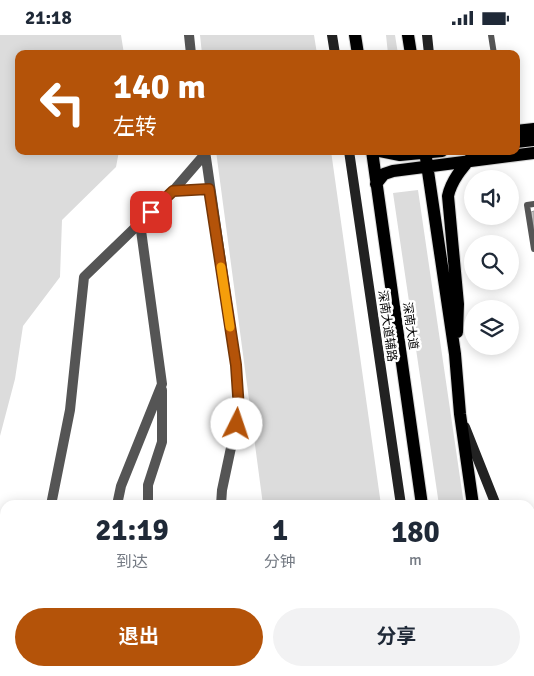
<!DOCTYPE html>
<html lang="zh">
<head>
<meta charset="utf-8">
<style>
  body { margin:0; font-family:Signika,"Noto Sans SC",sans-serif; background:#f2f2f3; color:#1f2937; height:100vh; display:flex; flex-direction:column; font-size:19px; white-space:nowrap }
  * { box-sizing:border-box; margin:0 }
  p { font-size:16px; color:#747a83 }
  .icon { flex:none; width:28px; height:28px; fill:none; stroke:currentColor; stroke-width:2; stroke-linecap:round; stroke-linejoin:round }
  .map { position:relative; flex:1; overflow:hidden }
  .drawer { position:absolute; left:0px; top:465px; width:535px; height:176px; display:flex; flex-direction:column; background:#fff; border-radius:15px 15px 0 0; box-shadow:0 2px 12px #0003 }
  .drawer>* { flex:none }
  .banner { position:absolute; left:15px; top:15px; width:505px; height:105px; border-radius:10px; box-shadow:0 2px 12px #0003; background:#b45309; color:#fff; overflow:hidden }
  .controls { position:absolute; left:464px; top:135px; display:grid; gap:10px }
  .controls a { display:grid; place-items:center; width:55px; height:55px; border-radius:50%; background:#fff; box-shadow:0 2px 12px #0003; font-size:25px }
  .pin { position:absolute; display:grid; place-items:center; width:42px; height:42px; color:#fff; margin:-21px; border-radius:10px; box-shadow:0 2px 8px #0006 }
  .me { position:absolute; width:55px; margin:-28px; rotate:4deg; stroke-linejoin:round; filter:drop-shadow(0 0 4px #0008) }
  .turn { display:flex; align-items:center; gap:18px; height:105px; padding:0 15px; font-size:22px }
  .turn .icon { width:65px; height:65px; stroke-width:2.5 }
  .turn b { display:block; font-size:35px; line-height:42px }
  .eta { display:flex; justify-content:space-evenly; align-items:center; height:85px; text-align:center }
  .eta b { font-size:30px; font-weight:700; line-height:35px }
  .action { display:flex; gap:10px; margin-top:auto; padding:10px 15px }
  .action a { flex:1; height:58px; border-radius:30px; background:#b45309; color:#fff; font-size:20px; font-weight:700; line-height:58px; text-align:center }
  .action a+a { background:#f2f2f3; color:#1f2937 }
  .status { display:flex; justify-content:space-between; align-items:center; height:35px; padding:0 25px; background:#fff; direction:ltr }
  .status svg { height:14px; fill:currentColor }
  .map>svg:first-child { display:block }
  .green { fill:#dcdcdc }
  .building { fill:#c4c4c4; stroke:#999 }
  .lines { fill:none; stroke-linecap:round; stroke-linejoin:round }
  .primary-casing { stroke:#dbdbdb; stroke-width:14 }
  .service { stroke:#555; stroke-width:6 }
  .minor { stroke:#555; stroke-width:10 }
  .secondary { stroke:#222; stroke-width:10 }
  .primary { stroke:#000; stroke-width:12 }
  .route-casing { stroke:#753606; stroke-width:12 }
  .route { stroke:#b45309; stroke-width:9 }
  .slow { stroke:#f59e0b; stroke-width:9 }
  .labels { text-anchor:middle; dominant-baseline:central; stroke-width:5; stroke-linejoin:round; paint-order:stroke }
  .street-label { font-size:12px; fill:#000; stroke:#fff }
</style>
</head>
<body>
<div class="status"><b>21:18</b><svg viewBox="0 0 49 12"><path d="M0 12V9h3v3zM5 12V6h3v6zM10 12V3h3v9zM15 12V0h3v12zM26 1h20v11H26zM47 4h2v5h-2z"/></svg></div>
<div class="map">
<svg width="534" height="641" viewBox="0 0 534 641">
  <rect width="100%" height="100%" fill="#fff"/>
  <path class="green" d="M0 0H121L124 19H19V116H119L116 132 62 185 60 242 23 291 15 344 0 401Z
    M200 0H314L317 19H202Z
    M386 0H395L398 19H388Z
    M216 116H331L381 470H263Z
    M418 155 464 470H439L393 158Z
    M274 636H405L406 641H275Z
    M463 636H488L489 641H464Z"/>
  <path class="building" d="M534 176V198L531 177Z"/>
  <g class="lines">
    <defs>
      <path id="primary" d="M355 0 358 19
        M408 0 411 19
        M516 96 534 94
        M516 107 534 105
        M372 116 422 470
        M380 116 400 120 442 116
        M425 116 455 319 460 379 473 470
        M376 149 384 139 393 136 534 118
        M457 297 458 269 448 161C452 143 465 130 477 116
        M446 636V641
        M498 636V641"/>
    </defs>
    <use href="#primary" class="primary-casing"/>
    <path class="service" d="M491 0 494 19
      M534 169 527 170 534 214"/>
    <path class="minor" d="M189 0 191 19
      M205 116 236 330 239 375 222 455 221 470
      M173 156 209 154
      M51 470 70 375 84 242 173 156 205 119
      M117 470 121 451 162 349 140 188
      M148 470V450L162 407V355
      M46 636 47 641
      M117 636 119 641
      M179 636 180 641
      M253 636 255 641"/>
    <path class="secondary" d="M332 0 335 19
      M427 0 429 19
      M349 116 401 470
      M465 392 496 470
      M425 636 426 641
      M521 636V641"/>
    <use href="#primary" class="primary"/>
  </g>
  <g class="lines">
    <defs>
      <path id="route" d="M151 177 173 156 209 154 236 330 239 375 237 389"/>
    </defs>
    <use href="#route" class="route-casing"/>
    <use href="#route" class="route"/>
    <path class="slow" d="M221 232 230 292"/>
  </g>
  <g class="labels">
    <g class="street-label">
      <text transform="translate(387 291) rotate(82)">深南大道辅路</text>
      <text transform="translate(410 291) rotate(82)">深南大道</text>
    </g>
  </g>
</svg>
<div class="controls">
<a><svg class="icon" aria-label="sound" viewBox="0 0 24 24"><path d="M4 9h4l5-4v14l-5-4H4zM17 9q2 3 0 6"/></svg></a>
<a><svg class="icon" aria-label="search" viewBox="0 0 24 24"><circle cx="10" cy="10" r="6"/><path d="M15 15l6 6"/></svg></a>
<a><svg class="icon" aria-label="layers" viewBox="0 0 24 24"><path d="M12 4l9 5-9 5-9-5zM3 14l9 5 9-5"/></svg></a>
</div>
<div class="pin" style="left:151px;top:177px;background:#d93025"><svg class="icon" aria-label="arrive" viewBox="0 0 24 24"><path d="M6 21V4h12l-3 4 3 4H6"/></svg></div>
<svg class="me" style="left:237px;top:389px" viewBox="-20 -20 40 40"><circle r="19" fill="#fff"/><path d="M0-13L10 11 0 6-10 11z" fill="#b45309"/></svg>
<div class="banner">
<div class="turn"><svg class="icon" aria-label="left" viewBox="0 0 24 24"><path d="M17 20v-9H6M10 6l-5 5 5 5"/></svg><div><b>140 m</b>左转</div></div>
</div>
<section class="drawer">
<div class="eta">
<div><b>21:19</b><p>到达</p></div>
<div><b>1</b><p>分钟</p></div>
<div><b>180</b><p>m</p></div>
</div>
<div class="action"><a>退出</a><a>分享</a></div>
</section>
</div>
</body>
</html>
